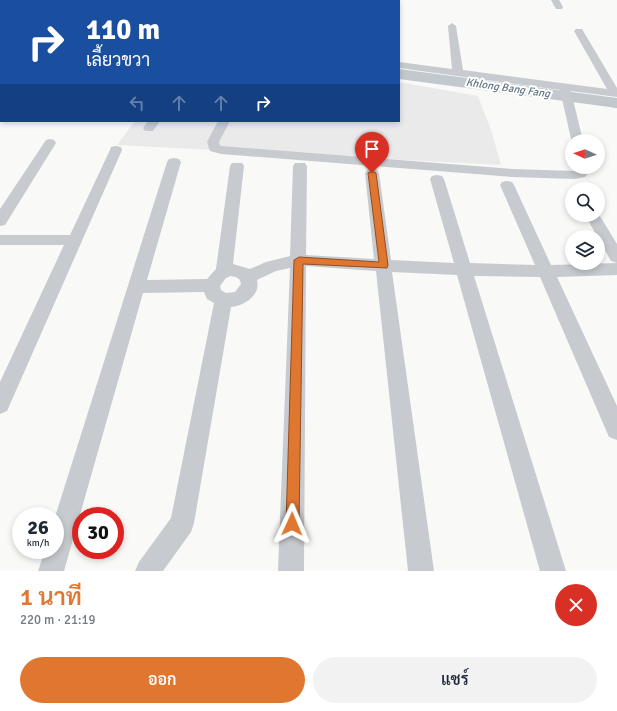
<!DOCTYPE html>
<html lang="th">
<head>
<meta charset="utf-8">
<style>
  body { margin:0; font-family:Signika,Sarabun,sans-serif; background:#f2f2f3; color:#1f2937; height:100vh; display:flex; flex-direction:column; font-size:15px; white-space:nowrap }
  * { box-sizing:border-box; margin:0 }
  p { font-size:13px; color:#747a83 }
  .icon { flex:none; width:22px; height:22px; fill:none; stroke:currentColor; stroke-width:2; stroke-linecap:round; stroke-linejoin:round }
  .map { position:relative; height:571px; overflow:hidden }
  .drawer { display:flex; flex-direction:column; background:#fff; flex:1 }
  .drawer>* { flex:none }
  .banner { position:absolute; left:0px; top:0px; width:400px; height:122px; box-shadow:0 2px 6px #0003; background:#1a4fa0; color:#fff; overflow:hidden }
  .needle { width:26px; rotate:273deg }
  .controls { position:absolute; left:565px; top:134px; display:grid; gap:8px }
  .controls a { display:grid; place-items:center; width:40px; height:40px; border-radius:50%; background:#fff; box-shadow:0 2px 6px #0003; font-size:20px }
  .speed { position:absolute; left:12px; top:507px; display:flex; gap:8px; font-size:20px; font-weight:700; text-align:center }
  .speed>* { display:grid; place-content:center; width:52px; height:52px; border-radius:50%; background:#fff; box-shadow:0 2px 6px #0003; line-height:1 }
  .speed small { font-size:10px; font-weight:400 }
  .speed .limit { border:6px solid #d22; background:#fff; color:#111 }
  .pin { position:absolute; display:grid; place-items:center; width:34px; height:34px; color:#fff; margin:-41px -17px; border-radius:50% 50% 50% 0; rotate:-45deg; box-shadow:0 0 4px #0007 }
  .pin .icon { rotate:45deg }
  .me { position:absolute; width:44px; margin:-22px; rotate:1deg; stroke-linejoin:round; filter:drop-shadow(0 0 3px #0008) }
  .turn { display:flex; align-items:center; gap:14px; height:84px; padding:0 20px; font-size:18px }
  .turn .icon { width:52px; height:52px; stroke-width:2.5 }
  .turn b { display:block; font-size:28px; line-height:34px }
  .lanes { display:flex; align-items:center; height:38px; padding:0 20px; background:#0003; justify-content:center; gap:20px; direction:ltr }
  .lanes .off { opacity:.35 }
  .round { display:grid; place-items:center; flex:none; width:42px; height:42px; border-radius:21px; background:#f2f2f3 }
  .headline { display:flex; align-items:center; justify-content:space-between; height:68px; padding:0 20px }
  h1 { font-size:24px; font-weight:600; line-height:30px; color:#e07731 }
  .action { display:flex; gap:8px; margin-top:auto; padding:8px 20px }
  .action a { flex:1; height:46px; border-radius:24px; background:#e07731; color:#fff; font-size:16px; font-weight:600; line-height:46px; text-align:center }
  .action a+a { background:#f2f2f3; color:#1f2937 }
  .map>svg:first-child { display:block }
  .built { fill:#eaeaea }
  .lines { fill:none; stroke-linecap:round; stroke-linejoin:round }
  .river { fill:#c1c9ce; fill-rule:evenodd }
  .path { stroke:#c1c2c5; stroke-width:1.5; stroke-dasharray:1 1; stroke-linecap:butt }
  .minor { fill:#c7cace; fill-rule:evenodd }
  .route { fill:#e07731; stroke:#924d20 }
  .labels { text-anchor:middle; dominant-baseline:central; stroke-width:4; stroke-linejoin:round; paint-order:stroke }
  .far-water-label { font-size:11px; font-style:italic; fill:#657683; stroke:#fff }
</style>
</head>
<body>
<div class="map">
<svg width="617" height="571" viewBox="0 0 617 571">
  <rect width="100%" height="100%" fill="#f9f9f7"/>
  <path class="built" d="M399 82 478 96 491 130 501 165 117 145 135 121H399Z"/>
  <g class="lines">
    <path class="river" d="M0 0H15V1H1V4Z
      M399 69 617 98V108L399 79Z"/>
    <path class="path" d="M598 103 617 108"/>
    <path class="minor" d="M57 0H64L65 1H56Z
      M551 0H559L563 7 562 9H556Z
      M452 23 456 26 463 70 607 89 574 31 576 29H582L617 88V97L571 91 583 141H572V143L560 90 399 68V62L452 69 448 26Z
      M0 45H1L0 52Z
      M0 74H1V80H0Z
      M148 121H160L153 131H145L143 128Z
      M218 121H230L219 142 220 146H222L512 169 575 171 577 169 576 167H590L591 170 585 177 575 179 512 177 221 154 210 151 207 142Z
      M50 139 54 140 56 143 5 225 0 226V209L46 140Z
      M116 146 121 147 122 150 7 411 0 414V382L64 245H0V235H70L110 150 111 147Z
      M174 158 179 159 181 162 147 280 207 279 216 269 230 166 232 163H242L244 166 233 264 250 269 266 262 290 256 293 166 295 163H305L307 166 306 255 374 259 365 173 367 170 372 169 377 170 379 173 391 260 454 263 430 179 432 176 437 175 442 176 444 179 470 263 535 265 500 185 502 182 507 181 512 182 514 185 551 265 617 263V275L557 277 617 406V440L609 437 540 277 474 276 566 571H540L457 275 392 272 434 571H408L376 271 306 266 304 571H278L290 268 276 271 257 280C261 295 244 306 231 307L194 523 191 532 163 571H135L139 562 171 518 214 303 207 299 204 292 143 293 64 571H38L45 550H55V517L167 162 169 159ZM231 276C237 277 240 278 241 284L235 292 226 293 221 290 220 286 226 278Z
      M598 213 617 244V263L611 261 585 215H598Z"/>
  </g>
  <path class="route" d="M372 171 376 173 388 265 387 268 303 264 299 524 297 529 292 531 288 529 286 524 294 260 299 257 379 262 368 173Z"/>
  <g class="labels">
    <g class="far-water-label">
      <text transform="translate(508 88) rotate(8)">Khlong Bang Fang</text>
    </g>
  </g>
</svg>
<div class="controls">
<a><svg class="needle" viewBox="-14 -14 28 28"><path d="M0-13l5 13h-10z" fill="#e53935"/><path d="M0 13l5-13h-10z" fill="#747a83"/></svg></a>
<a><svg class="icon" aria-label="search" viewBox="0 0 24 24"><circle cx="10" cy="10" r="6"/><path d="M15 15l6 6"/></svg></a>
<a><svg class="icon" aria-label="layers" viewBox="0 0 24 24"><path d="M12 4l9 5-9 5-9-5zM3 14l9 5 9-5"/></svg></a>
</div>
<div class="speed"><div>26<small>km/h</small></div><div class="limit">30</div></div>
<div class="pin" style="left:372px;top:173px;background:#d93025"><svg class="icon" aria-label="arrive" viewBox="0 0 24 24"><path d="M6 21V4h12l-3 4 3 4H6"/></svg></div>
<svg class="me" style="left:292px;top:524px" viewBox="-20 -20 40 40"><path d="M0-17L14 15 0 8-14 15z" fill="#e07731" stroke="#fff" stroke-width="4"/></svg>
<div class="banner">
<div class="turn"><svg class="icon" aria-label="right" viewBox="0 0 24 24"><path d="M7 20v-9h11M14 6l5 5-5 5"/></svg><div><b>110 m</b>เลี้ยวขวา</div></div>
<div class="lanes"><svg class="icon off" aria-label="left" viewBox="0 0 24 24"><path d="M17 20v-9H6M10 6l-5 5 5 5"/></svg><svg class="icon off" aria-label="ahead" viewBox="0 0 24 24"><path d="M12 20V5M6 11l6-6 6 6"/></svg><svg class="icon off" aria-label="ahead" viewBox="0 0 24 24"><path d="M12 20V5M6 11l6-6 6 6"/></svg><svg class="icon" aria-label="right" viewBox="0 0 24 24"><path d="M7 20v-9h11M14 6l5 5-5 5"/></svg></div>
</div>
</div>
<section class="drawer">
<div class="headline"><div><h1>1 นาที</h1><p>220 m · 21:19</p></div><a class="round" style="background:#d93025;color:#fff"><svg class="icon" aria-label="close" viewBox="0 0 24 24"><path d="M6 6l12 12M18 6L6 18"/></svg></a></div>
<div class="action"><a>ออก</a><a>แชร์</a></div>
</section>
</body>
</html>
